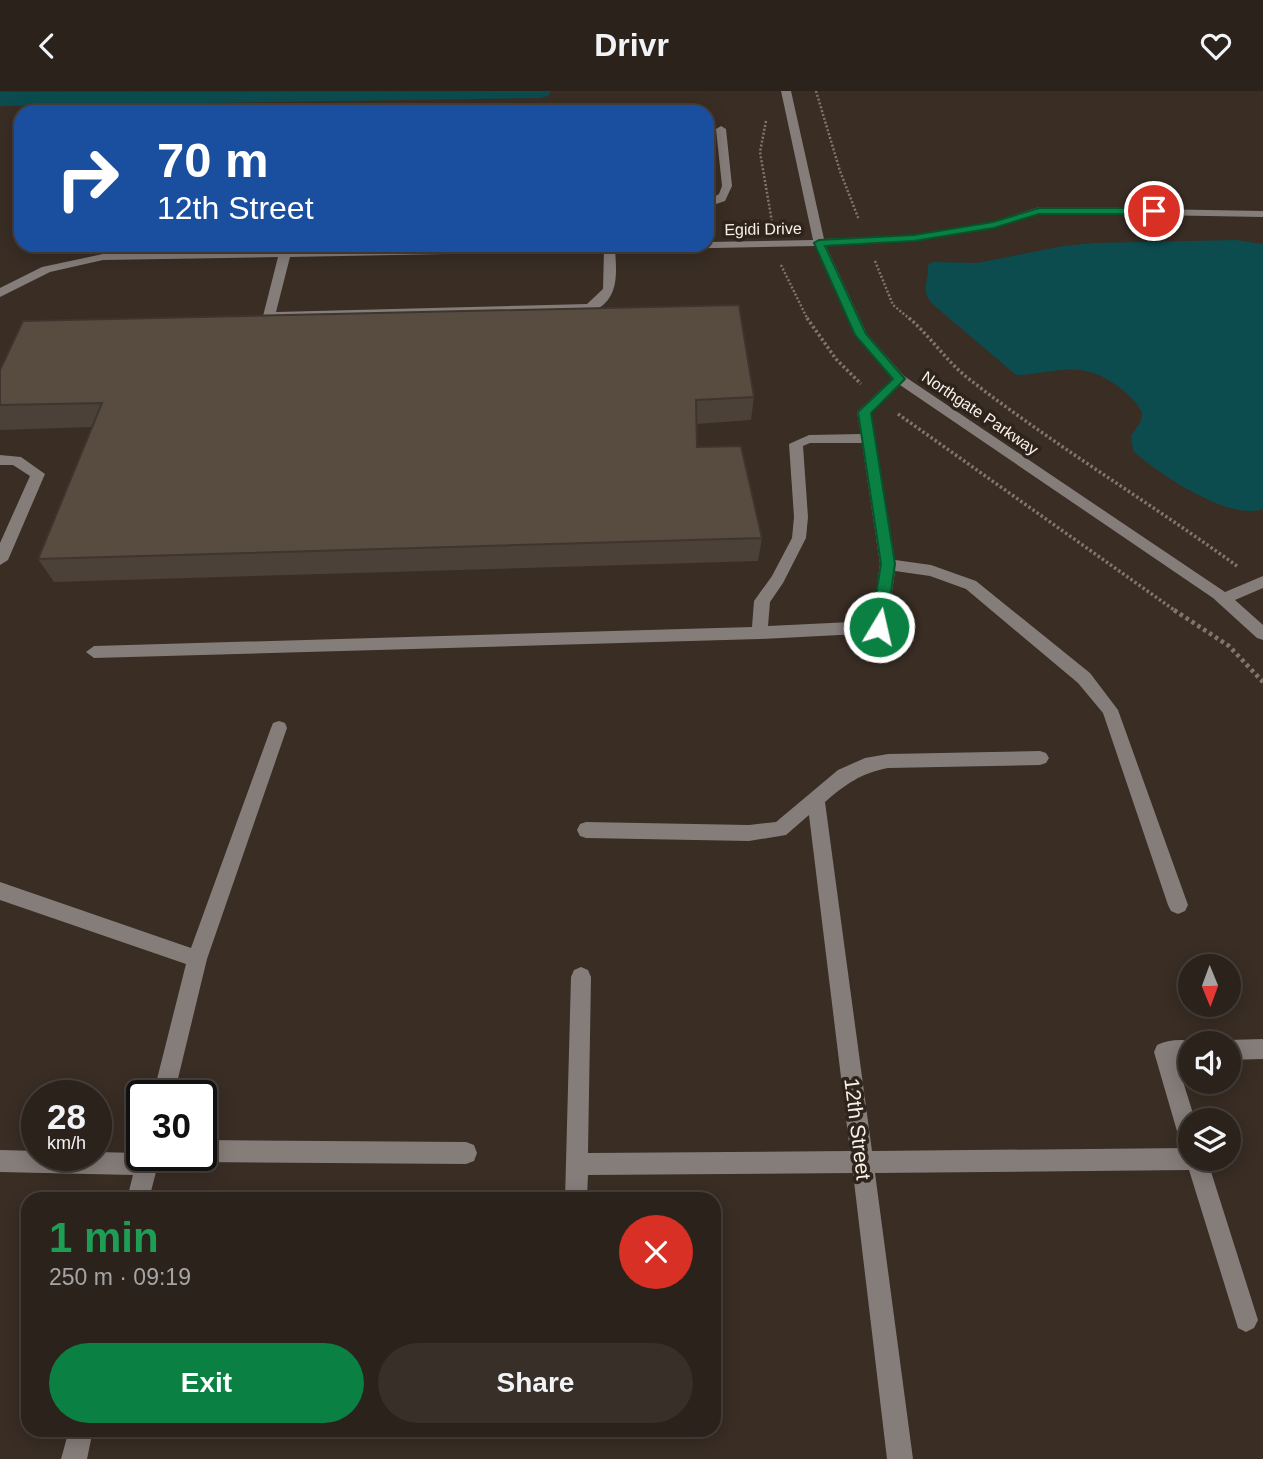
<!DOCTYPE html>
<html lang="en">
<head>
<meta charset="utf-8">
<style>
  body { margin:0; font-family:Arial,sans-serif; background:#372f28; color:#f1f3f6; height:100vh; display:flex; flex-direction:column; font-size:26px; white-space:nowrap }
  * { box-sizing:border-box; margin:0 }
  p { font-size:23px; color:#a6a4a3 }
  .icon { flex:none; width:38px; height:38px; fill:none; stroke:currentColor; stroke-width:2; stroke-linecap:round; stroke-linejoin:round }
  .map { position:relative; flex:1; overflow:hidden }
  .sheet { position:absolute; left:21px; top:1101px; width:700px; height:245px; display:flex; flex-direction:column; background:#2b221b; border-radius:21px; box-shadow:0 4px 18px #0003,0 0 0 2px #473f3a }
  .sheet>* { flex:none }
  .guide { position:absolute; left:14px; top:14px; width:700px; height:147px; border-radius:21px; box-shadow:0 4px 18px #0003,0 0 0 2px #473f3a; background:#1a4fa0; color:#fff; overflow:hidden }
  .needle { width:46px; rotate:179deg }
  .buttons { position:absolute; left:1178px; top:863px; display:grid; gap:14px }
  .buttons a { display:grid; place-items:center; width:63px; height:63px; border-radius:50%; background:#2b221b; box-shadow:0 4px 18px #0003,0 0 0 2px #473f3a; font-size:35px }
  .speed { position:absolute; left:21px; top:989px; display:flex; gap:14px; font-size:35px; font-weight:700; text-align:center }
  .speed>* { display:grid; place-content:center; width:91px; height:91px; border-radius:50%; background:#2b221b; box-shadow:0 4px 18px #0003,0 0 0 2px #473f3a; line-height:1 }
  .speed small { font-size:18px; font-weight:400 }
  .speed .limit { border:4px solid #111; border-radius:10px; background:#fff; color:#111 }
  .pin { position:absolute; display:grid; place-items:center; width:60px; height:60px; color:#fff; margin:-30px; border:4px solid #fff; border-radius:50%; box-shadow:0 2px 7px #0007 }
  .me { position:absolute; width:77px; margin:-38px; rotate:9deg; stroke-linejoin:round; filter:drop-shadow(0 0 5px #0008) }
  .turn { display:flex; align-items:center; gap:24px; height:147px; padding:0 28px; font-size:32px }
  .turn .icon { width:91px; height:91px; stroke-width:2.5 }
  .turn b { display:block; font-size:49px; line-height:60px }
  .round { display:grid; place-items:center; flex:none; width:74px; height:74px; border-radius:37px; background:#372f28 }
  .overview { display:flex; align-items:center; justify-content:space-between; height:119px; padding:0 28px }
  h1 { font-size:42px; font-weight:700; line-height:52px; color:#1e9e55 }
  .button { display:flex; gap:14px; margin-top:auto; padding:14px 28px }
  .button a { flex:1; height:80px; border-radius:42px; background:#0b8043; color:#fff; font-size:28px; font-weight:700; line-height:80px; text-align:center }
  .button a+a { background:#372f28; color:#f1f3f6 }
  header { display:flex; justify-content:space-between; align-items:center; height:91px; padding:0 28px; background:#2b221b; font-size:32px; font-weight:700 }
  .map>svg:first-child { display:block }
  .water { fill:#0c4c4f }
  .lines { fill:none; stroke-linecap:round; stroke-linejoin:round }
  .canal { fill:#0c4c4f; fill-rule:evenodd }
  .path-far2 { stroke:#80766e; stroke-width:2.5; stroke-dasharray:2 2; stroke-linecap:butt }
  .path-far1 { stroke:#80766e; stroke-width:3.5; stroke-dasharray:2.5 2.5; stroke-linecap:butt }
  .path { stroke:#80766e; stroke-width:4.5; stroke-dasharray:3.5 3.5; stroke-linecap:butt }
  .minor { fill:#857d7a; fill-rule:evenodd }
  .wall { fill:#4c4138 }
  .building { fill:#584c41; stroke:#3e352e; stroke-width:2 }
  .route { fill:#0b8043; stroke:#07532c; stroke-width:2 }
  .labels { text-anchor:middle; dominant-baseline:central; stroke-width:7; stroke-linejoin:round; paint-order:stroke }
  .far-street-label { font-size:16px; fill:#f8f0ea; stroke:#2f241b }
  .near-street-label { font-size:21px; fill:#f8f0ea; stroke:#2f241b }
</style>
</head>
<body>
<header><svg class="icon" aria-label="back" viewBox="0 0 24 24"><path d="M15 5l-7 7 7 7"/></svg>Drivr<svg class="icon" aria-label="heart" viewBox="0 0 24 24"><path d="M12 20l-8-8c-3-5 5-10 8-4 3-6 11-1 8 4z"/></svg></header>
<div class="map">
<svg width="1263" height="1368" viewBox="0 0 1263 1368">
  <rect width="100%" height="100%" fill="#392d24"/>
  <path class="water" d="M1236 149 1263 153V418C1228 430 1159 383 1133 360L1131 345 1141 330 1142 321C1135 309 1127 302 1116 294 1079 267 1056 283 1016 284L936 216C918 200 929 194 928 174L933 171 977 172 1063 155 1095 152Z"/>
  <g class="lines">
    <path class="canal" d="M551 0 548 5 540 7 0 15V1Z"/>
    <path class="path-far2" d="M816 0 840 80 859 129
      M766 30 760 61 772 131
      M875 170 893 214 911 229
      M781 174 808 229"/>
    <path class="path-far1" d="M807 227 836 268 861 293
      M909 227C931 246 947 271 969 288 1055 355 1149 411 1237 475
      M898 323 1177 521"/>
    <path class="path" d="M1174 519 1229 555 1263 591"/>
    <path class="minor" d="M781 0H791L824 148 914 144 992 131 1039 116 1263 120V126L1040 122 994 137 914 150 826 155 867 243 904 285 1225 501 1263 485V497L1235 509 1263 534V549L1257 547 1213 507 900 294 871 322 895 469 931 474 976 490 1090 582 1118 619 1188 814 1185 820 1178 823 1171 820 1168 814 1103 622 1078 592 966 498 930 485 895 480 887 536 879 542 760 548 94 567 86 561 94 555 752 536 754 510 772 485 792 447 794 426 789 353 809 344 861 343 857 321 892 288 855 244 815 155 615 159C617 184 619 211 590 221L269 229 263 225 278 166 103 169 50 181 0 206V197L42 176 103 163 542 154H707V151L813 149ZM604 160 603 198 587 213 276 221 290 166ZM810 352H862L880 473 872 530 768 535 770 511 783 492 806 447 808 426 803 355Z
      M721 35 726 38 732 95 725 110 707 116V110L719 103 722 95 716 38Z
      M0 364 21 366 45 383 8 469 0 474V452L30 385 13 374H0Z
      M279 630 285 632 287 637 207 868 174 1004H153L186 873 0 809V791L191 857 271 637 273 632Z
      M1040 660 1046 662 1049 667 1046 672 1040 674 888 677C861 682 846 693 825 711L872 1060 1188 1057 1182 1055 1179 1047 1154 961 1157 954C1168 949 1185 947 1196 952H1190V970L1177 971 1195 1029H1190V1068H1207L1258 1229 1254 1237 1246 1241 1238 1237 1189 1079 875 1082 913 1368H887L853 1082 588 1084 587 1108H565L571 886 574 879 581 876 588 879 591 886 588 1062 850 1060 809 724 786 744 749 750 586 747 580 745 577 739 580 733 586 731 749 734 776 731 838 679 865 667 888 663Z
      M1263 948V968L1228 969V952H1221L1228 949Z
      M201 1049 466 1051 474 1054 477 1062 474 1070 466 1073 201 1071 192 1064H201Z
      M142 1056V1064H186L183 1072 156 1081 149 1108H127L133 1084 0 1081V1059L37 1060V1064H96V1061L139 1062Z
      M69 1339H93L87 1368H61Z"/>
  </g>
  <path class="wall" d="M0 279 754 306 751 329 696 333 697 356 762 447 758 470 54 491 38 468 92 336 0 339Z"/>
  <path class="building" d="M739 214 754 306 696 309 697 356 741 355 762 447 38 468 102 312 0 314V279L23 230Z"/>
  <path class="route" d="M1039 117H1154L1159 120 1154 123H1039L994 137 914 150 825 155 866 243 905 288 871 322 895 473 886 536 884 540H874L871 536 881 473 858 321 893 288 855 244 814 152 819 149 914 144 993 131Z"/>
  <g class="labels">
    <g class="far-street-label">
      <text transform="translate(763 138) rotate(-1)">Egidi Drive</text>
      <text transform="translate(980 322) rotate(34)">Northgate Parkway</text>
    </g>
    <g class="near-street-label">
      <text transform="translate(858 1038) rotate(83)">12th Street</text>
    </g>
  </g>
</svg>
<div class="buttons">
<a><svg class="needle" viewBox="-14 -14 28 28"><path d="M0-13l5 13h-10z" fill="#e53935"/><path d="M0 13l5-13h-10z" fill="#a6a4a3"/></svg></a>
<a><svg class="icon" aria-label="sound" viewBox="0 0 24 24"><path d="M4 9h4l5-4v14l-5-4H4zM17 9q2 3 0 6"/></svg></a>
<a><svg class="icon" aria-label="layers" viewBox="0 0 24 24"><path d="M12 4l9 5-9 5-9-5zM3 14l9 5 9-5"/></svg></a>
</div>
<div class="speed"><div>28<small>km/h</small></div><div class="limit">30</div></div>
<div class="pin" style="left:1154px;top:120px;background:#d93025"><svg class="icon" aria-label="arrive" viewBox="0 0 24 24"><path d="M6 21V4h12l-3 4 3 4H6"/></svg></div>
<svg class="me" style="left:879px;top:536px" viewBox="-20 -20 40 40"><circle r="17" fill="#0b8043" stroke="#fff" stroke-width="3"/><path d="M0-11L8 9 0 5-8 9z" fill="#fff"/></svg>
<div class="guide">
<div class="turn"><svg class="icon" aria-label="right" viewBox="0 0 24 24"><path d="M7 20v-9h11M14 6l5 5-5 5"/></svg><div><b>70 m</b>12th Street</div></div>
</div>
<section class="sheet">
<div class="overview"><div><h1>1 min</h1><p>250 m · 09:19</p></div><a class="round" style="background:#d93025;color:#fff"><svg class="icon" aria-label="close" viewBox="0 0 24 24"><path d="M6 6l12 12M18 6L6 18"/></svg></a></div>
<div class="button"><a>Exit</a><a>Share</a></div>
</section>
</div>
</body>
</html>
